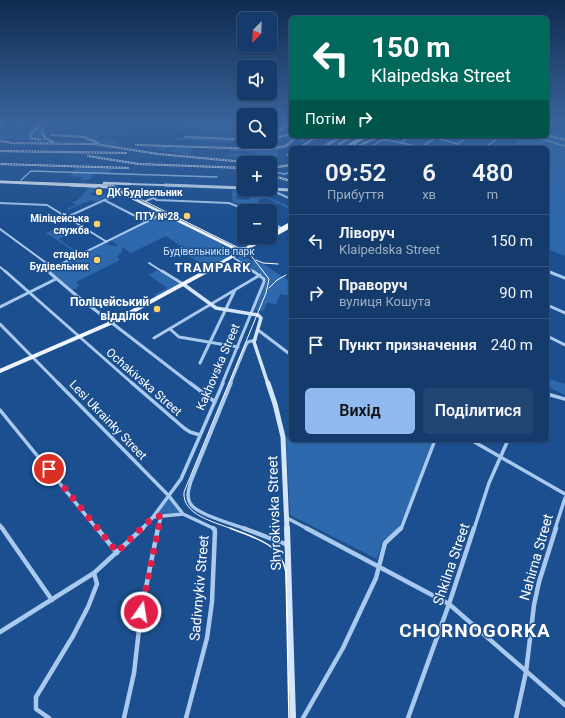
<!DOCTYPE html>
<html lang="uk">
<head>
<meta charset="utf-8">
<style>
  body { margin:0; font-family:Roboto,sans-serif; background:#214673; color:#f1f3f6; height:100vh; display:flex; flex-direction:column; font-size:15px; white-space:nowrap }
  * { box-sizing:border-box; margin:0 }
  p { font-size:13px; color:#9dadc1 }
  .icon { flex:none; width:22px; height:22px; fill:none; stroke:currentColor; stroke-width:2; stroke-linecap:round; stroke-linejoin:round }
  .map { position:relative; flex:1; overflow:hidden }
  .sheet { position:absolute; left:289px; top:146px; width:260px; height:296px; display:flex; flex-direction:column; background:#143b6b; border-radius:6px; box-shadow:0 1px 3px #0004,0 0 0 1px #33557e }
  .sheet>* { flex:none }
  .guide { position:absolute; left:289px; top:16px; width:260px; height:122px; border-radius:6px; box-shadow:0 1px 3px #0004,0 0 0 1px #33557e; background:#00695c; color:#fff; overflow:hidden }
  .needle { width:26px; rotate:203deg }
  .controls { position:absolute; left:237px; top:12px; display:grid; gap:8px }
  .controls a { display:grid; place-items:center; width:40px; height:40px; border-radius:6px; background:#143b6b; box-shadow:0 1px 3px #0004,0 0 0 1px #33557e; font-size:20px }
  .pin { position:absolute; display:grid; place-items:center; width:34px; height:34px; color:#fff; margin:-17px; border:2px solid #fff; border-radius:50%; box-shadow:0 1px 4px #0007 }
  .me { position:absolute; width:44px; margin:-22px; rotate:13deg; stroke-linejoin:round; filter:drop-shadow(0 0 3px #0008) }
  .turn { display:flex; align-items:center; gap:14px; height:84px; padding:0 16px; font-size:18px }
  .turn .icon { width:52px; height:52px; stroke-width:2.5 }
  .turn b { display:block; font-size:28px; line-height:34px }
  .then { display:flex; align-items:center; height:38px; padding:0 16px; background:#0003; gap:8px; font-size:15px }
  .eta { display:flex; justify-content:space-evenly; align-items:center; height:68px; text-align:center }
  .eta b { font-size:24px; font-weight:600; line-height:28px }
  .action { display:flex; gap:8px; margin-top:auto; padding:8px 16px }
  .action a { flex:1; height:46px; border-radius:6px; background:#90b9f0; color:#111; font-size:16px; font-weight:600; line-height:46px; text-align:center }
  .action a+a { background:#214673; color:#f1f3f6 }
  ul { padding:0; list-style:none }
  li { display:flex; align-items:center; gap:12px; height:52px; padding:0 16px; border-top:1px solid #33557e }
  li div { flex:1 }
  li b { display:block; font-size:15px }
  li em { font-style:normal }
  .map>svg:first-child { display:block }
  .green { fill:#2e69ad }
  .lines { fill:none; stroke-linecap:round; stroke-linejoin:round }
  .minor-far4 { stroke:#a9c9ee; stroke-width:1.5 }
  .minor-far3 { stroke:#a9c9ee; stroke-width:2 }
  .minor-far2 { stroke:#a9c9ee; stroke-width:3 }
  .minor-far1 { stroke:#a9c9ee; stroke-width:3.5 }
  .minor { stroke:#a9c9ee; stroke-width:4.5 }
  .secondary-far4 { stroke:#d6e6fa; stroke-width:2 }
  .secondary-far3 { stroke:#d6e6fa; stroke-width:3 }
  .secondary-far2 { stroke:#d6e6fa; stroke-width:3.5 }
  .secondary-far1 { stroke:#d6e6fa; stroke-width:5 }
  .secondary { stroke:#d6e6fa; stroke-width:6 }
  .primary-far2 { stroke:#f0f6ff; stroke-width:2.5 }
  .primary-far1 { stroke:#f0f6ff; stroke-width:3 }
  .primary { stroke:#f0f6ff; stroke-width:4 }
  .tram-far1 { stroke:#fff; stroke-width:1 }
  .tram { stroke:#fff; stroke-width:1.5 }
  .rail-casing { stroke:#fff; stroke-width:2 }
  .rail { stroke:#1b4f8f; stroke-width:1; stroke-dasharray:1.5; stroke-linecap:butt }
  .route { stroke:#e11d48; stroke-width:7; stroke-dasharray:0 12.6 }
  .poi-dot { fill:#ffd166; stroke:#1b4f8f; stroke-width:1.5 }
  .labels { text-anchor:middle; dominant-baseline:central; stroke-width:3; stroke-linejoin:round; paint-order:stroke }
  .far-poi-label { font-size:10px; font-weight:bold; fill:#fff; stroke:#1b4f8f; text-anchor:end }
  .far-park-label { font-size:10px; fill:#cfe3fa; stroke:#1b4f8f }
  .poi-label { font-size:12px; font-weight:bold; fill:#fff; stroke:#1b4f8f; text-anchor:end }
  .street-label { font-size:12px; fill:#fff; stroke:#1b4f8f }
  .far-district-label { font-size:13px; font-weight:bold; letter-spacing:1px; fill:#fff; stroke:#1b4f8f }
  .near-street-label { font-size:14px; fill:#fff; stroke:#1b4f8f }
  .near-district-label { font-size:19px; font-weight:bold; letter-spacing:1px; fill:#fff; stroke:#1b4f8f }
</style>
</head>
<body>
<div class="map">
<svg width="565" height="718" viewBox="0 0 565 718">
  <rect width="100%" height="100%" fill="#1b4f8f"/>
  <path class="green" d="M38 120H45L43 121 45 124 44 126H45L41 130H50L59 128 55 131 47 134 45 138 48 140 77 141 76 142 12 140 18 137 17 136C21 133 26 134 30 131H24L32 125H37L40 123H35Z
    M192 120 240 122 237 130H231L230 132 201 131 204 127H191L182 129H187L166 128 169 125H181L179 122 186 123Z
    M270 120H280V122H284L277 156 270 158 248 157 247 158 226 156 231 153 254 155 255 152 229 151 232 148 257 149 259 141H270Z
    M29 121H35L10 140H0V126H4L3 128H9L21 123 29 124V122H26Z
    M86 129 121 132 125 130 122 129H129L125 134C115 133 105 131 98 138L119 140 116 143 118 144 117 146 105 145V143L82 142 88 136 94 135 83 133Z
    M547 131 565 135V139L556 137 565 140V256L547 249V148H510L525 136H547Z
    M177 138 234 139 233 142 174 140Z
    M159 147H170L166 150H174L175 147 193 149 189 155 154 149Z
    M76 168 113 169 109 173 94 174 89 180H80L83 177 70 176Z
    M88 188H98L90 194 100 197 109 190 115 193 95 202 91 200 68 210 66 209 76 205 72 202 78 200Z
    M251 189 267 190 261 194 291 207V210L267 198 259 199 257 204 249 208 233 202 232 195 233 190H238L236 199 248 200 252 197Z
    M154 208 242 252 211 268 180 252 185 249 166 236 131 253 122 247V252L117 257 120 260 76 282 79 286 73 290 52 273 51 270 105 243 109 245 119 246 110 240 146 222 137 217Z
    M81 225 84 227 59 239 77 252H75L46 233 60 227H67L57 231 62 234Z
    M243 254 248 259 263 264 291 282V296L280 294 276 304 267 303 263 311 255 310 266 281 265 277 238 259V256Z
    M157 270 179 284 156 296 154 295 167 288 149 275Z
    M547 378 565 384V395L547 386Z
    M286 437 291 438V440L309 441V440H433L408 507 397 531 383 540 377 559 290 515Z
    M169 496 183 514 153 517Z"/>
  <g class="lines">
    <path class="minor-far4" d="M429 136 458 144
      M531 136 565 146
      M383 139 421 147 439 136
      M400 143 411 136
      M372 147 387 148
      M370 148 378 142 391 136
      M452 148 469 136
      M484 148 501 136
      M275 172 284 174 291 172
      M21 180 31 171 217 177"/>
    <path class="minor-far3" d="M269 189 291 199
      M104 200 147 222
      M146 201 153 198 157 200 229 203 249 211
      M0 203 47 205 107 242
      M67 217 122 192
      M270 222 281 228
      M0 229 53 268 50 272
      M233 257 254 272
      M149 263 163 272
      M0 267 6 272
      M53 268 164 213
      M547 271 549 272"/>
    <path class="minor-far2" d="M5 271 133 384
      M50 271V273L77 296 191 384
      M162 271 183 284
      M547 271 565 278
      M547 305 565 313
      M0 307 56 279
      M0 324 59 384
      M170 329 179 337 238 347
      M258 330 291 355
      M547 336 565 345
      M154 338 260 275
      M200 363 235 290
      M222 384 264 282V279L253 271
      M230 384 246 345 248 342 255 340"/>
    <path class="minor-far1" d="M58 383 169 496 183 514
      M132 383 184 428 190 432 200 435
      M190 383 215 402
      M231 383 191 481C189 488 186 496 190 503 195 514 233 524 246 529
      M547 394 565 399
      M0 410 97 529
      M471 440 565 494
      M153 517 183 514 215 529
      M287 518 308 529
      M0 525 3 529
      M142 529 153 517 181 479 223 383
      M158 529 161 516
      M401 529 435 440
      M474 529 489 483 508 440
      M555 529 565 498"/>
    <path class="minor" d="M2 528 52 600
      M97 528 117 553
      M243 528 288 545
      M306 528 449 604 565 705
      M0 632 94 573 143 528
      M49 718 36 709V697L73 636 88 607 97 584 94 573
      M124 718 134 673 141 612 158 528
      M186 718 207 638 212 602 215 531 213 528
      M303 718 343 648 376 578 385 543 401 528
      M408 718 449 604 474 528
      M516 718 526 672 534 605 539 582 556 528"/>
    <path class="secondary-far4" d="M130 184 193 186"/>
    <path class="secondary-far3" d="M165 185 244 188
      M270 189 291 190"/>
    <path class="secondary-far2" d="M183 284 216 308 258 315 261 318 254 342 268 384"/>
    <path class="secondary-far1" d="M268 383 275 404 283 437 287 529"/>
    <path class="secondary" d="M287 528 293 718"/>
    <path class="primary-far2" d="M350 148 349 145 363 136
      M355 148V143L367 136
      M0 182 93 186
      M104 183 130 184"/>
    <path class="primary-far1" d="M71 185 110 187 242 252
      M277 231 291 223
      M263 242 291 226
      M205 272 266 237"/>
    <path class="primary" d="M0 371 113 322 207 271"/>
    <path class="tram-far1" d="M354 148 352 144 366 136
      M0 181 112 185 249 253 269 279 266 293 184 492C182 515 215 522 232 529
      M270 236 291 224
      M240 248 252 247 270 237
      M256 260 263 263 278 264
      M269 288 277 280 286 275"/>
    <path class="tram" d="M230 528C254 538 281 543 286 572L289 718"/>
    <defs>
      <path id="rail" d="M82 120 101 121
        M270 124 288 122
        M0 126 4 120
        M43 129 42 132 45 138 53 142
        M270 132 279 130 291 124
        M52 135 84 137 98 143
        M547 135 565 140
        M302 136V140
        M185 137 234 139
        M270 139 291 134
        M40 140 31 138 30 134 44 121
        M0 141 12 143 95 144 158 154 256 163
        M339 144 354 136
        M136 145 268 149 286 146 295 138
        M302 146 313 139 325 136
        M321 148 343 136
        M354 148 380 136
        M0 151 126 153
        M288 155 291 151
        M88 156 139 164 244 168
        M0 164 128 168
        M270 168 291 165
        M270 175 291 181"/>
    </defs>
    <use href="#rail" class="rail-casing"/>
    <use href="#rail" class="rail"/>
  </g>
  <linearGradient id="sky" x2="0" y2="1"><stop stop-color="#0f2b4f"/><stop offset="0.55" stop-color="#39639b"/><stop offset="1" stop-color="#39639b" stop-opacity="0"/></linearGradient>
  <rect width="565" height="220" fill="url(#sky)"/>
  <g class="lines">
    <path class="route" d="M49 469 117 552 153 517 161 516 141 612"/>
  </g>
  <g class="poi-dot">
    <circle cx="99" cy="192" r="4"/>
    <circle cx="187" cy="216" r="4"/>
    <circle cx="97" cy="224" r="4"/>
    <circle cx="97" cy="260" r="4"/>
    <circle cx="157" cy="309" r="4"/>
  </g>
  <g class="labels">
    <g class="far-poi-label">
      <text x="107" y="192" text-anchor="start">ДК Будівельник</text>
      <text x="179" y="216">ПТУ №28</text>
      <text x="89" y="218">Міліцейська<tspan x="89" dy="12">служба</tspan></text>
      <text x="89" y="254">стадіон<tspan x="89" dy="12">Будівельник</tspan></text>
    </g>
    <g class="far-park-label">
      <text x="209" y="251">Будівельників парк</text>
    </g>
    <g class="poi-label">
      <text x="149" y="302">Поліцейський<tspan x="149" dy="14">відділок</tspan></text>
    </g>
    <g class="street-label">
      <text transform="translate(218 367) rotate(-67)">Kakhovska Street</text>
      <text transform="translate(144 382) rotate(41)">Ochakivska Street</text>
      <text transform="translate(108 420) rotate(46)">Lesi Ukrainky Street</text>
    </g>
    <g class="far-district-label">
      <text x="213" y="267">TRAMPARK</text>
    </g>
    <g class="near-street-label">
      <text transform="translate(274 513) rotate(-92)">Shyrokivska Street</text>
      <text transform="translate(536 557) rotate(-74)">Nahirna Street</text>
      <text transform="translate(451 564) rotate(-71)">Shkilna Street</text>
      <text transform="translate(199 588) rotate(-85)">Sadivnykiv Street</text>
    </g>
    <g class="near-district-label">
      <text x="475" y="630">CHORNOGORKA</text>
    </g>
  </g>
</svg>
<div class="controls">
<a><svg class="needle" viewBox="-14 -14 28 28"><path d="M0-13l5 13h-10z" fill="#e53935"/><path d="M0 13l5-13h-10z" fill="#9dadc1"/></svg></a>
<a><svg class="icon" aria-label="sound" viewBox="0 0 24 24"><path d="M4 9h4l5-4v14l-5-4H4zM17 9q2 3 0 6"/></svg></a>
<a><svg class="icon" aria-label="search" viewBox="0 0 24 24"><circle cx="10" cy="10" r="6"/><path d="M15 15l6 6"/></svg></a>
<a>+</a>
<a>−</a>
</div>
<div class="pin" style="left:49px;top:469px;background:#d93025"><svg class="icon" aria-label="arrive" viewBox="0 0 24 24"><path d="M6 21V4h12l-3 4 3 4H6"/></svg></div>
<svg class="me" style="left:141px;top:612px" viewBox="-20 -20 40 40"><circle r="17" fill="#e11d48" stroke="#fff" stroke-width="3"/><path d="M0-11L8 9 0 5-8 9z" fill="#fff"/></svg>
<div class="guide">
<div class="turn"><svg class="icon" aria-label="left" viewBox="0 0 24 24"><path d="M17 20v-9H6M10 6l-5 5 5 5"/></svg><div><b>150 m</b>Klaipedska Street</div></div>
<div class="then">Потім<svg class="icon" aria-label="right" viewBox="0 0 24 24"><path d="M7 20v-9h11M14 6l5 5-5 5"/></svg></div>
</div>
<section class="sheet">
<div class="eta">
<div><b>09:52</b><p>Прибуття</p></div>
<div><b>6</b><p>хв</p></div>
<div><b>480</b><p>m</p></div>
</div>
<ul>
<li><svg class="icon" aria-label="left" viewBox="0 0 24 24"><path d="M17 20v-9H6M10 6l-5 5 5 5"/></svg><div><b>Ліворуч</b><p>Klaipedska Street</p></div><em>150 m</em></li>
<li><svg class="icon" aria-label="right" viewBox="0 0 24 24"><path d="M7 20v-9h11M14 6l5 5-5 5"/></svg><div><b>Праворуч</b><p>вулиця Кошута</p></div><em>90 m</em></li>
<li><svg class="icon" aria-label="arrive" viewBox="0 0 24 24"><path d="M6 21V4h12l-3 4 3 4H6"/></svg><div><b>Пункт призначення</b></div><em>240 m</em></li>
</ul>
<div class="action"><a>Вихід</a><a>Поділитися</a></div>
</section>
</div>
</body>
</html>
